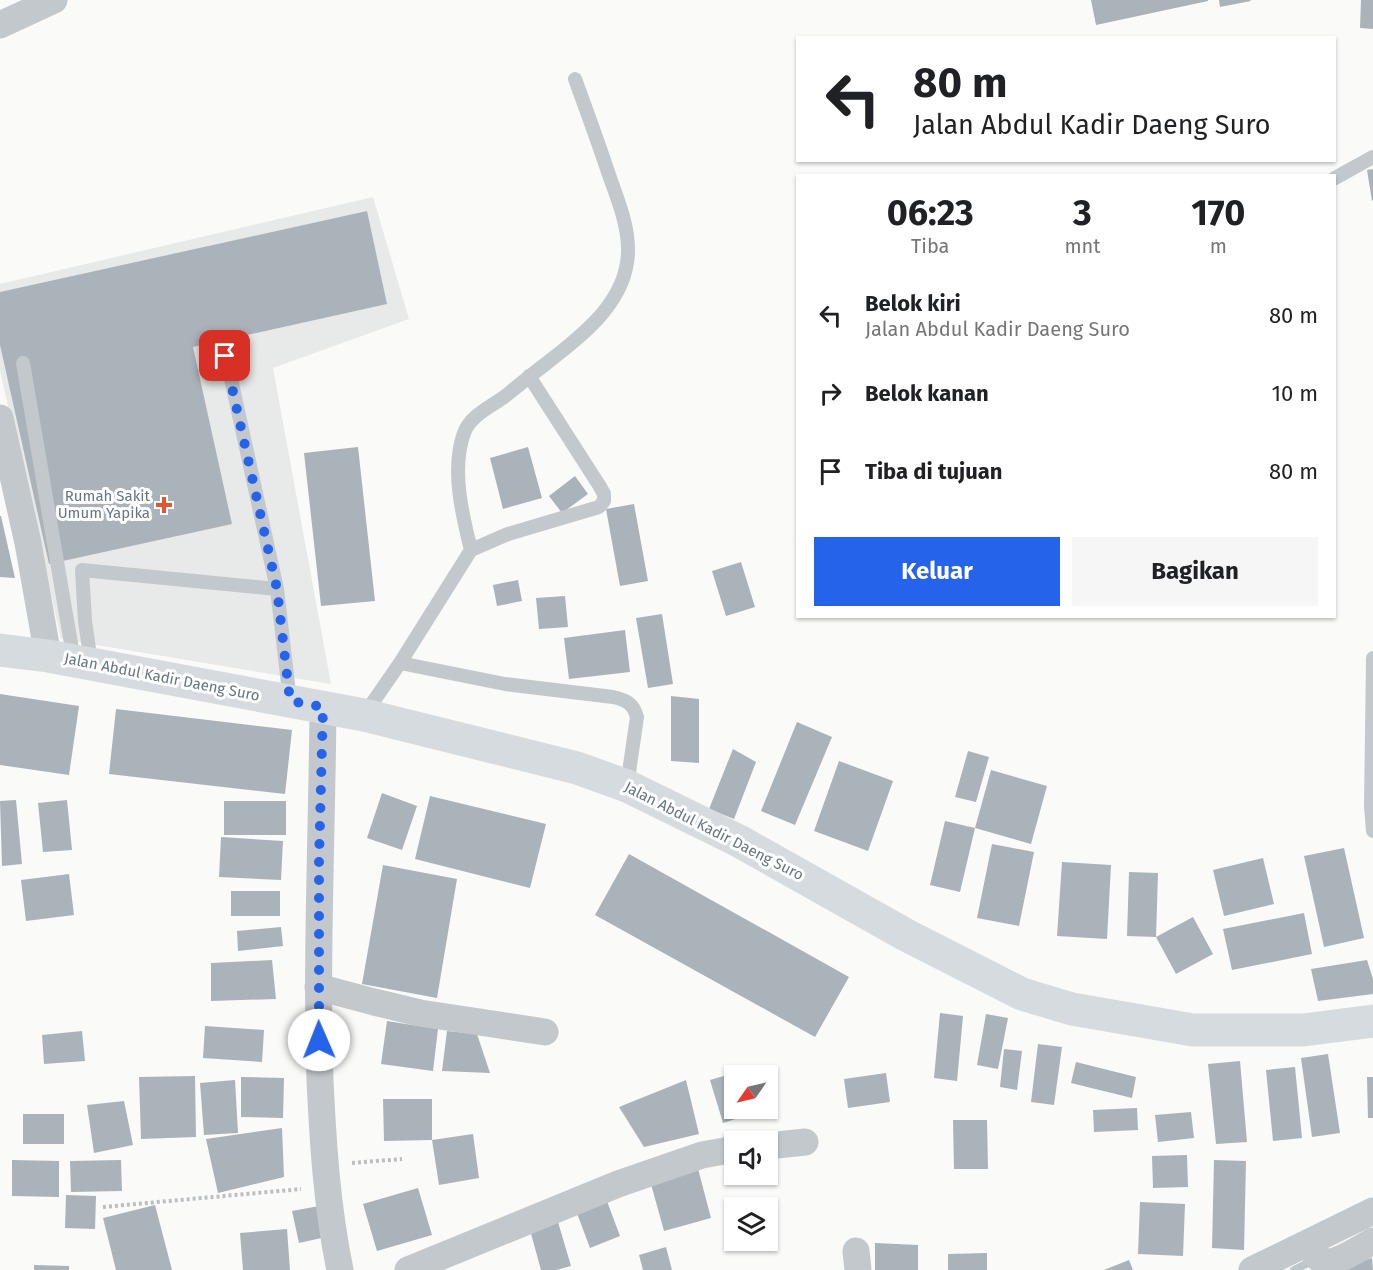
<!DOCTYPE html>
<html lang="id">
<head>
<meta charset="utf-8">
<style>
  body { margin:0; font-family:"Fira Sans",sans-serif; background:#f6f6f6; color:#202124; height:100vh; display:flex; flex-direction:column; font-size:22px; white-space:nowrap }
  * { box-sizing:border-box; margin:0 }
  p { font-size:20px; color:#757577 }
  .icon { flex:none; width:33px; height:33px; fill:none; stroke:currentColor; stroke-width:2; stroke-linecap:round; stroke-linejoin:round }
  .map { position:relative; flex:1; overflow:hidden }
  .details { position:absolute; left:796px; top:174px; width:540px; height:444px; display:flex; flex-direction:column; background:#fff; border-radius:0px; box-shadow:0 2px 4px #0004 }
  .details>* { flex:none }
  .banner { position:absolute; left:796px; top:36px; width:540px; height:126px; border-radius:0px; box-shadow:0 2px 4px #0004; background:#fff; color:#202124; overflow:hidden }
  .needle { width:39px; rotate:236deg }
  .tools { position:absolute; left:724px; top:1065px; display:grid; gap:12px }
  .tools a { display:grid; place-items:center; width:54px; height:54px; border-radius:0px; background:#fff; box-shadow:0 2px 4px #0004; font-size:30px }
  .pin { position:absolute; display:grid; place-items:center; width:51px; height:51px; color:#fff; margin:-26px; border-radius:12px; box-shadow:0 3px 9px #0006 }
  .me { position:absolute; width:66px; margin:-33px; rotate:359deg; stroke-linejoin:round; filter:drop-shadow(0 0 4px #0008) }
  .turn { display:flex; align-items:center; gap:21px; height:126px; padding:0 18px; font-size:27px }
  .turn .icon { width:78px; height:78px; stroke-width:2.5 }
  .turn b { display:block; font-size:42px; line-height:51px }
  .eta { display:flex; justify-content:space-evenly; align-items:center; height:102px; text-align:center }
  .eta b { font-size:36px; font-weight:700; line-height:42px }
  .primary-button { display:flex; gap:12px; margin-top:auto; padding:12px 18px }
  .primary-button a { flex:1; height:69px; border-radius:0px; background:#2563eb; color:#fff; font-size:24px; font-weight:700; line-height:69px; text-align:center }
  .primary-button a+a { background:#f6f6f6; color:#202124 }
  ul { padding:0; list-style:none }
  li { display:flex; align-items:center; gap:18px; height:78px; padding:0 18px }
  li div { flex:1 }
  li b { display:block; font-size:22px }
  li em { font-style:normal }
  .map>svg:first-child { display:block }
  .built { fill:#e8e9e9 }
  .lines { fill:none; stroke-linecap:round; stroke-linejoin:round }
  .stream { stroke:#bbc7cb; stroke-width:8 }
  .building { fill:#aab3b9 }
  .path { stroke:#bbbfc2; stroke-width:4; stroke-dasharray:3 3; stroke-linecap:butt }
  .lane { stroke:#c3c8cc; stroke-width:14 }
  .street { stroke:#c3c8cc; stroke-width:27 }
  .primary { stroke:#d6dbdf; stroke-width:33 }
  .route { stroke:#2563eb; stroke-width:10; stroke-dasharray:0 18 }
  .poi-dot { fill:#e4572e; stroke:#fff; stroke-width:2 }
  .labels { text-anchor:middle; dominant-baseline:central; stroke-width:6; stroke-linejoin:round; paint-order:stroke }
  .poi-label { font-size:15px; fill:#657683; stroke:#fff; text-anchor:end }
  .street-label { font-size:15px; fill:#657683; stroke:#fff }
</style>
</head>
<body>
<div class="map">
<svg width="1373" height="1270" viewBox="0 0 1373 1270">
  <rect width="100%" height="100%" fill="#fafaf8"/>
  <path class="built" d="M373 197 409 319 273 368 331 684 61 639 0 371V284Z"/>
  <g class="lines">
    <path class="stream" d="M1294 1270 1316 1259"/>
  </g>
  <path class="building" d="M1091 0H1208V1L1096 25Z
    M1219 0H1250L1251 1 1220 7Z
    M1361 0H1373V29L1360 28Z
    M1373 169V200L1372 201 1367 170Z
    M367 211 387 304 193 347 232 524 49 564 0 345V292Z
    M358 447 375 601 321 606 304 453Z
    M528 447 542 498 503 509 490 458Z
    M575 476 588 494 562 513 549 496Z
    M634 504 648 581 620 586 606 509Z
    M0 516H1L15 578 0 577Z
    M741 562 755 607 726 616 712 571Z
    M518 580 522 601 497 606 493 585Z
    M565 596 568 627 539 629 536 598Z
    M662 614 673 684 648 688 636 618Z
    M625 630 630 672 569 679 564 638Z
    M0 694 79 706 69 775 0 765Z
    M671 696 699 699V763L671 761Z
    M116 709 292 730 285 794 109 774Z
    M797 722 832 737 795 825 761 811Z
    M733 749 756 762 734 819 709 809Z
    M968 751 989 757 976 802 955 797Z
    M839 761 893 781 868 851 814 831Z
    M991 770 1047 786 1031 844 975 828Z
    M382 793 417 806 402 850 367 838Z
    M430 796 546 824 530 888 415 859Z
    M16 800 22 864 2 866 0 801Z
    M67 800 72 850 43 852 38 803Z
    M224 801H286V835H224Z
    M945 821 975 828 960 892 930 885Z
    M221 837 283 841 281 880 219 877Z
    M992 844 1034 852 1019 926 977 918Z
    M1344 848 1364 938 1324 947 1304 856Z
    M629 854 849 977 815 1037 595 915Z
    M1263 858 1274 904 1224 916 1213 870Z
    M1062 862 1111 865 1107 939 1057 936Z
    M383 865 457 879 437 998 362 984Z
    M1129 872 1158 873 1156 937 1127 936Z
    M69 874 74 915 26 921 21 880Z
    M231 891H280V916H231Z
    M1304 913 1312 954 1232 970 1223 929Z
    M1193 917 1213 954 1176 974 1156 937Z
    M281 927 283 946 238 951 237 931Z
    M272 960 276 999 211 1001V963Z
    M1367 960 1373 979V994L1318 1001 1311 969Z
    M940 1013 963 1016 957 1081 934 1078Z
    M986 1014 1008 1018 998 1069 977 1065Z
    M387 1021 438 1029 433 1071 381 1064Z
    M205 1026 264 1030 262 1062 203 1058Z
    M82 1031 85 1061 44 1064 42 1035Z
    M447 1031 477 1034 490 1073 442 1071Z
    M1038 1044 1062 1047 1054 1105 1031 1102Z
    M1004 1049 1022 1051 1017 1090 1000 1087Z
    M1328 1054 1340 1133 1312 1137 1301 1058Z
    M1240 1061 1247 1142 1216 1144 1208 1064Z
    M1076 1062 1136 1077 1132 1098 1071 1083Z
    M1295 1067 1302 1138 1273 1141 1266 1070Z
    M744 1070 745 1076H735V1108H756L757 1112 723 1123 710 1080Z
    M886 1073 890 1102 848 1108 844 1079Z
    M195 1076 196 1137 141 1139 139 1077Z
    M241 1077 284 1078 283 1118 241 1117Z
    M1367 1077H1373V1118H1368Z
    M235 1080 238 1133 204 1135 200 1083Z
    M686 1080 699 1134 644 1147 619 1107Z
    M383 1099H432V1140L473 1134 479 1178 439 1185 432 1140 384 1141Z
    M124 1101 133 1145 94 1153 87 1105Z
    M1137 1108 1138 1130 1094 1132 1093 1110Z
    M1191 1112 1194 1138 1158 1142 1155 1115Z
    M23 1114H64V1144H23Z
    M953 1120H987L988 1169H954Z
    M282 1128 284 1177 218 1193 206 1139Z
    M1187 1155 1188 1187 1153 1188 1152 1156Z
    M12 1160 59 1161V1197L12 1196Z
    M121 1160 122 1191 71 1192 70 1161Z
    M1214 1160 1246 1161 1244 1250 1212 1248Z
    M697 1165 711 1218 664 1231 649 1177Z
    M418 1188 432 1235 377 1251 363 1204Z
    M66 1195 96 1196 95 1229 65 1228Z
    M605 1196 620 1236 590 1248 575 1208Z
    M1140 1202 1185 1204 1183 1256 1138 1254Z
    M155 1205 172 1270H116L103 1218Z
    M319 1206 326 1237 299 1243 292 1211Z
    M558 1222 571 1266 556 1270H541L530 1230Z
    M287 1229 290 1270H243L240 1233Z
    M875 1243 918 1245V1270H875Z
    M666 1247 672 1270H643L639 1255Z
    M987 1253V1270H948V1254Z
    M1372 1258 1373 1270H1343L1342 1267Z
    M1129 1260 1133 1270H1104Z
    M34 1265 69 1266V1270H34Z"/>
  <g class="lines">
    <path class="path" d="M352 1163 402 1159
      M103 1207 301 1189"/>
    <path class="lane" d="M1335 178 1373 157
      M226 356 277 589 290 701
      M23 363 74 661
      M471 550C462 514 451 469 464 433 470 416 490 407 504 397 518 386 532 374 547 363 582 335 626 303 628 253 629 224 616 196 607 169 597 139 586 109 575 79
      M1373 658 1371 806 1373 831
      M91 663 85 621 82 570 277 589
      M400 663 505 684 613 697C626 700 633 703 637 717L627 786
      M364 715 400 663 471 550 508 534 599 507 604 501V494L599 485 529 376"/>
    <path class="street" d="M0 25 54 0
      M0 418 28 543 48 656
      M323 707C322 831 316 955 320 1080 323 1144 327 1207 340 1270
      M318 987 374 1002 420 1013 545 1032
      M768 1146 805 1142
      M1307 1243C1311 1248 1317 1259 1323 1261 1335 1265 1362 1247 1373 1241
      M856 1251 858 1270
      M408 1270 618 1184 702 1155 735 1149
      M1252 1270 1373 1211"/>
    <path class="primary" d="M0 650 48 656 364 715 577 768 627 786 739 841 906 935 1022 994 1072 1009 1193 1030H1303L1373 1021"/>
  </g>
  <g class="lines">
    <path class="route" d="M225 356 277 589 290 701 323 707 319 860V1040"/>
  </g>
  <path class="poi-dot" d="M161 496h6v6h6v6h-6v6h-6v-6h-6v-6h6z"/>
  <g class="labels">
    <g class="poi-label">
      <text x="150" y="496">Rumah Sakit<tspan x="150" dy="17">Umum Yapika</tspan></text>
    </g>
    <g class="street-label">
      <text transform="translate(162 677) rotate(11)">Jalan Abdul Kadir Daeng Suro</text>
      <text transform="translate(714 831) rotate(27)">Jalan Abdul Kadir Daeng Suro</text>
    </g>
  </g>
</svg>
<div class="tools">
<a><svg class="needle" viewBox="-14 -14 28 28"><path d="M0-13l5 13h-10z" fill="#e53935"/><path d="M0 13l5-13h-10z" fill="#757577"/></svg></a>
<a><svg class="icon" aria-label="sound" viewBox="0 0 24 24"><path d="M4 9h4l5-4v14l-5-4H4zM17 9q2 3 0 6"/></svg></a>
<a><svg class="icon" aria-label="layers" viewBox="0 0 24 24"><path d="M12 4l9 5-9 5-9-5zM3 14l9 5 9-5"/></svg></a>
</div>
<div class="pin" style="left:225px;top:356px;background:#d93025"><svg class="icon" aria-label="arrive" viewBox="0 0 24 24"><path d="M6 21V4h12l-3 4 3 4H6"/></svg></div>
<svg class="me" style="left:319px;top:1040px" viewBox="-20 -20 40 40"><circle r="19" fill="#fff"/><path d="M0-13L10 11 0 6-10 11z" fill="#2563eb"/></svg>
<div class="banner">
<div class="turn"><svg class="icon" aria-label="left" viewBox="0 0 24 24"><path d="M17 20v-9H6M10 6l-5 5 5 5"/></svg><div><b>80 m</b>Jalan Abdul Kadir Daeng Suro</div></div>
</div>
<section class="details">
<div class="eta">
<div><b>06:23</b><p>Tiba</p></div>
<div><b>3</b><p>mnt</p></div>
<div><b>170</b><p>m</p></div>
</div>
<ul>
<li><svg class="icon" aria-label="left" viewBox="0 0 24 24"><path d="M17 20v-9H6M10 6l-5 5 5 5"/></svg><div><b>Belok kiri</b><p>Jalan Abdul Kadir Daeng Suro</p></div><em>80 m</em></li>
<li><svg class="icon" aria-label="right" viewBox="0 0 24 24"><path d="M7 20v-9h11M14 6l5 5-5 5"/></svg><div><b>Belok kanan</b></div><em>10 m</em></li>
<li><svg class="icon" aria-label="arrive" viewBox="0 0 24 24"><path d="M6 21V4h12l-3 4 3 4H6"/></svg><div><b>Tiba di tujuan</b></div><em>80 m</em></li>
</ul>
<div class="primary-button"><a>Keluar</a><a>Bagikan</a></div>
</section>
</div>
</body>
</html>
